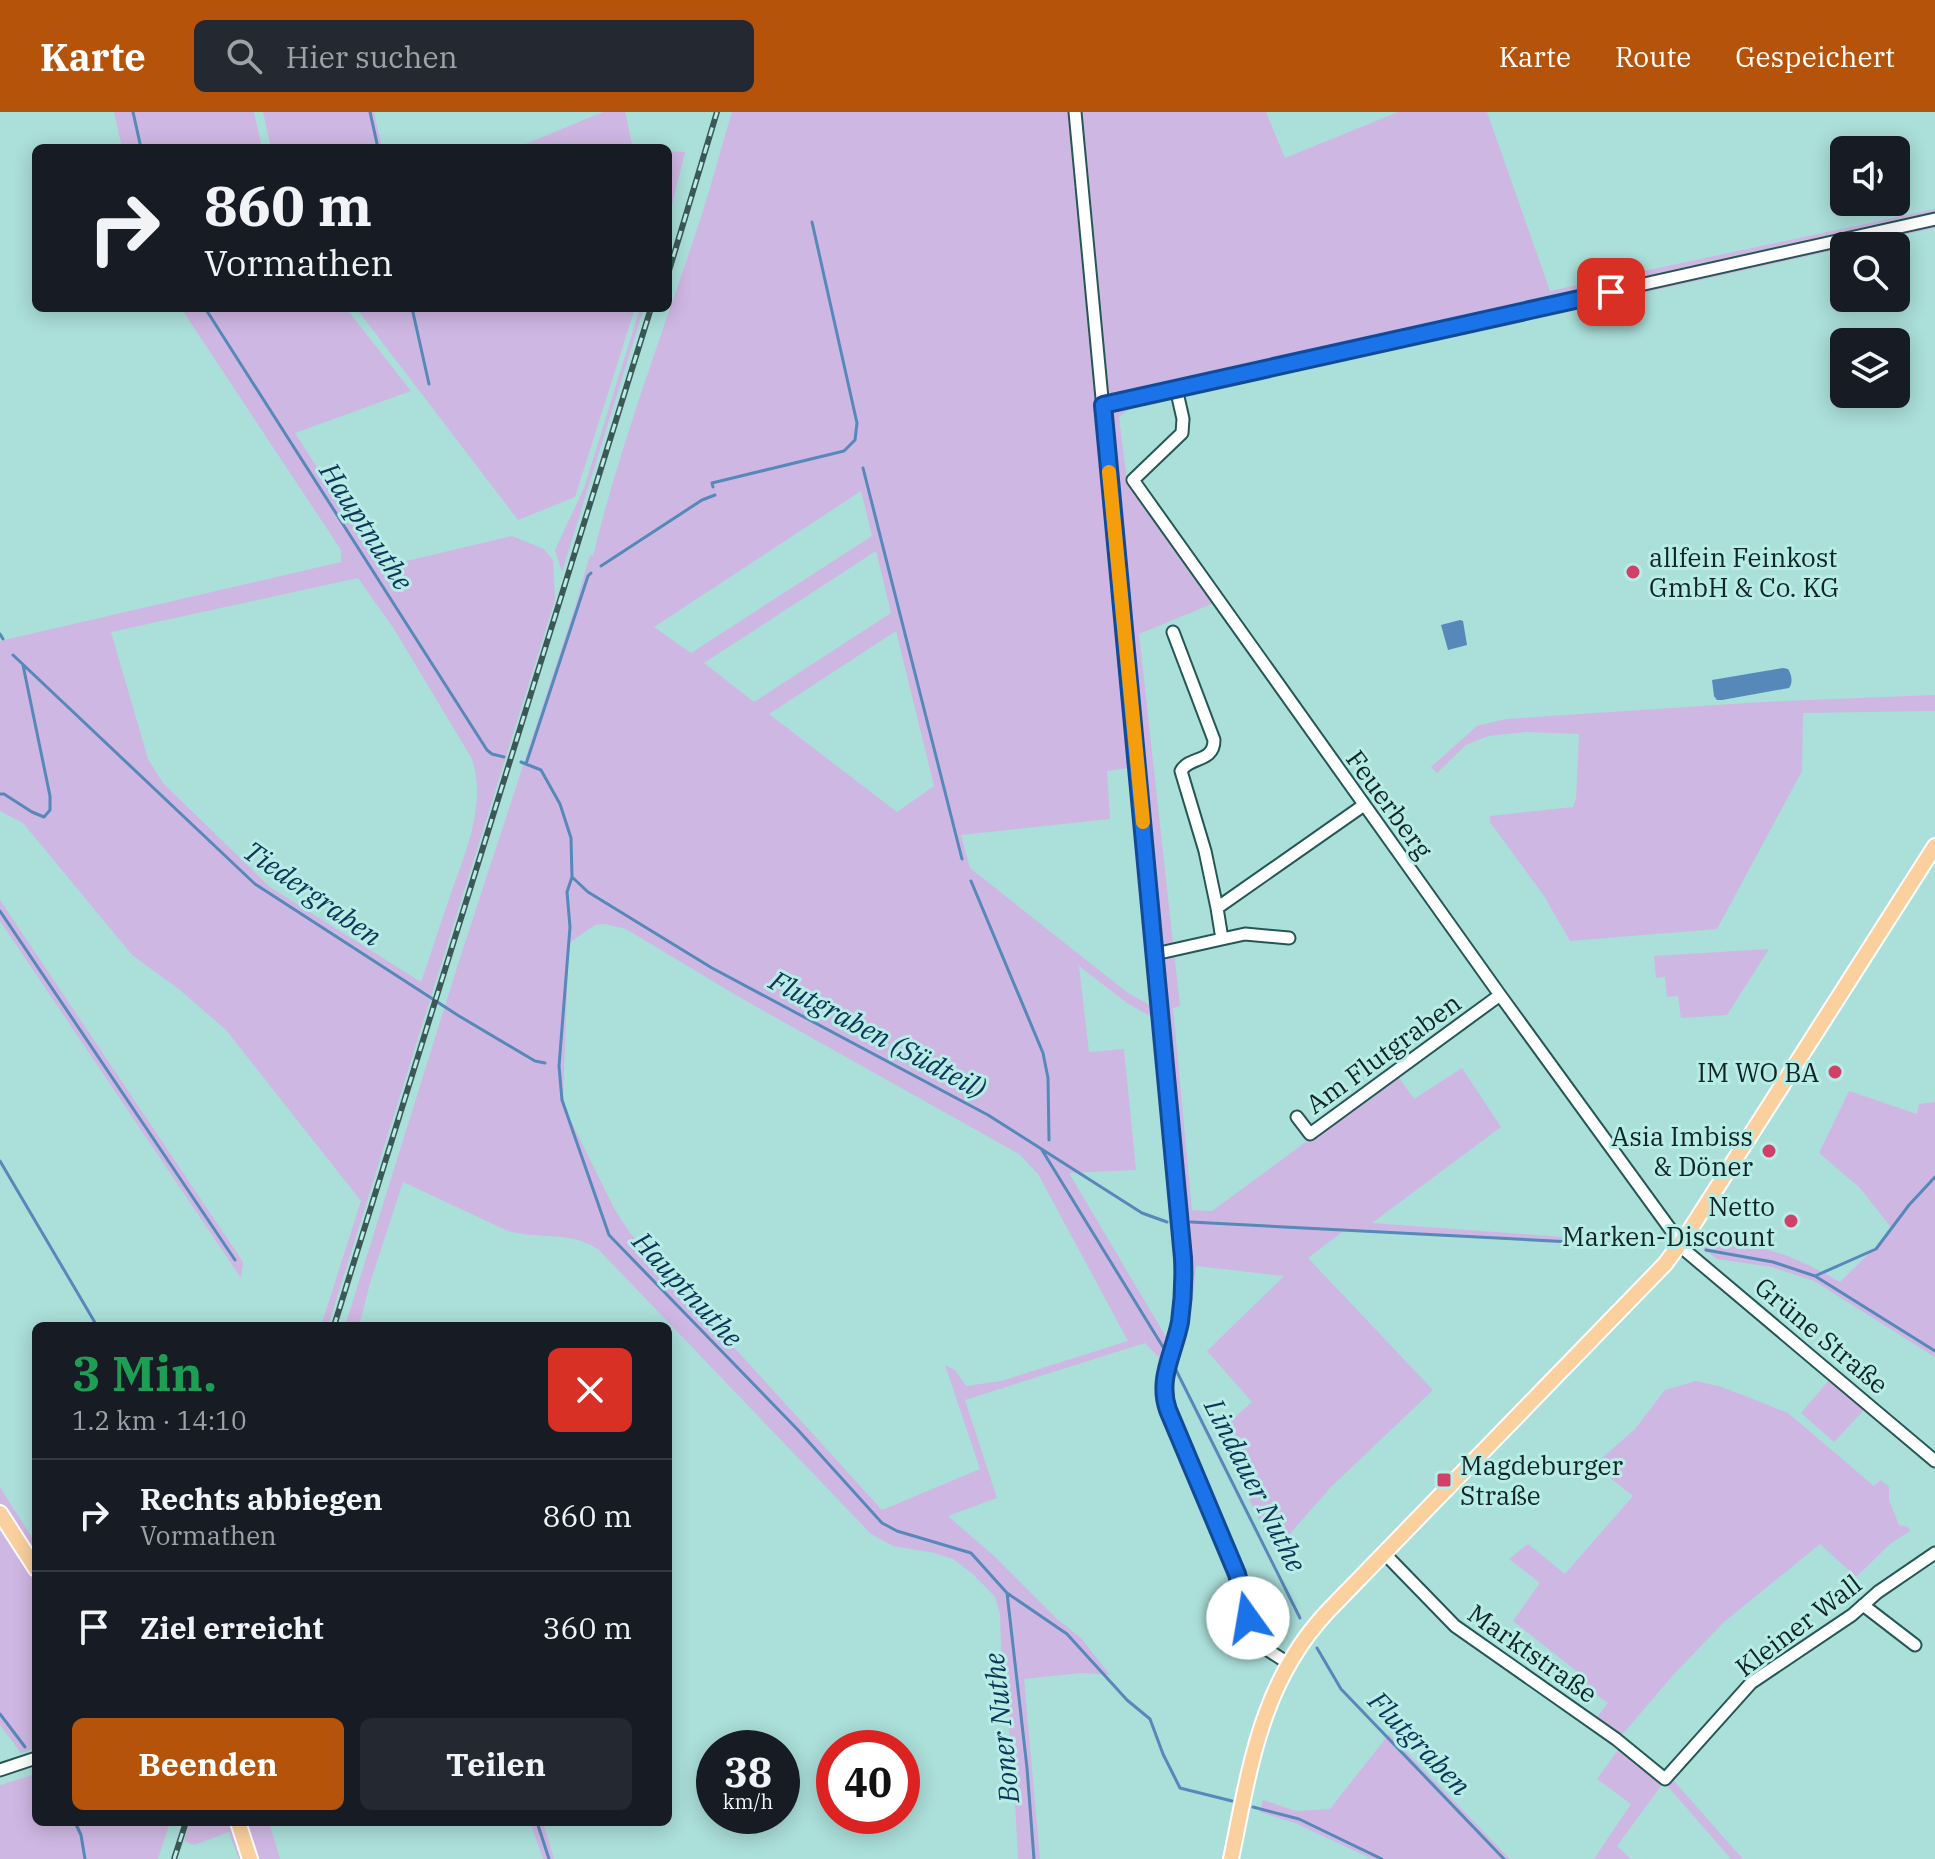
<!DOCTYPE html>
<html lang="de">
<head>
<meta charset="utf-8">
<style>
  body { margin:0; font-family:"IBM Plex Serif",serif; background:#242831; color:#f1f3f6; height:100vh; display:flex; flex-direction:column; font-size:30px; white-space:nowrap }
  * { box-sizing:border-box; margin:0 }
  p { font-size:26px; color:#9ea1a6 }
  .icon { flex:none; width:44px; height:44px; fill:none; stroke:currentColor; stroke-width:2; stroke-linecap:round; stroke-linejoin:round }
  .map { position:relative; flex:1; overflow:hidden }
  .panel { position:absolute; left:32px; top:1210px; width:640px; height:504px; display:flex; flex-direction:column; background:#171b24; border-radius:12px; box-shadow:0 4px 20px #0003 }
  .panel>* { flex:none }
  .guide { position:absolute; left:32px; top:32px; width:640px; height:168px; border-radius:12px; box-shadow:0 4px 20px #0003; background:#171b24; color:#f1f3f6; overflow:hidden }
  .fabs { position:absolute; left:1830px; top:24px; display:grid; gap:16px }
  .fabs a { display:grid; place-items:center; width:80px; height:80px; border-radius:12px; background:#171b24; box-shadow:0 4px 20px #0003; font-size:40px }
  .speed { position:absolute; left:696px; top:1618px; display:flex; gap:16px; font-size:40px; font-weight:700; text-align:center }
  .speed>* { display:grid; place-content:center; width:104px; height:104px; border-radius:50%; background:#171b24; box-shadow:0 4px 20px #0003; line-height:1 }
  .speed small { font-size:20px; font-weight:400 }
  .speed .limit { border:12px solid #d22; background:#fff; color:#111 }
  .pin { position:absolute; display:grid; place-items:center; width:68px; height:68px; color:#fff; margin:-34px; border-radius:16px; box-shadow:0 4px 12px #0006 }
  .me { position:absolute; width:88px; margin:-44px; rotate:347deg; stroke-linejoin:round; filter:drop-shadow(0 0 6px #0008) }
  .turn { display:flex; align-items:center; gap:28px; height:168px; padding:0 40px; font-size:36px }
  .turn .icon { width:104px; height:104px; stroke-width:2.5 }
  .turn b { display:block; font-size:56px; line-height:68px }
  .round { display:grid; place-items:center; flex:none; width:84px; height:84px; border-radius:12px; background:#242831 }
  .overview { display:flex; align-items:center; justify-content:space-between; height:136px; padding:0 40px }
  h1 { font-size:48px; font-weight:700; line-height:60px; color:#1e9e55 }
  .action { display:flex; gap:16px; margin-top:auto; padding:16px 40px }
  .action a { flex:1; height:92px; border-radius:12px; background:#b45309; color:#fff; font-size:32px; font-weight:700; line-height:92px; text-align:center }
  .action a+a { background:#242831; color:#f1f3f6 }
  ul { padding:0; list-style:none }
  li { display:flex; align-items:center; gap:24px; height:112px; padding:0 40px; border-top:2px solid #363941 }
  li div { flex:1 }
  li b { display:block; font-size:30px }
  li em { font-style:normal }
  header { display:flex; align-items:center; gap:48px; box-sizing:border-box; height:112px; padding:0 40px; background:#b45309; color:#fff }
  header strong { font-size:38px }
  nav { display:flex; gap:44px; margin-inline-start:auto; font-size:28px }
  .search { width:560px; height:72px; background:#242831; display:flex; align-items:center; gap:20px; box-sizing:border-box; padding:0 28px; border-radius:12px; color:#9ea1a6; font-size:30px }
  .map>svg:first-child { display:block }
  .green { fill:#cfb7e3; fill-rule:evenodd }
  .water { fill:#5688ba }
  .lines { fill:none; stroke-linecap:round; stroke-linejoin:round }
  .stream { stroke:#5688ba; stroke-width:3 }
  .minor-casing { stroke:#255754; stroke-width:15 }
  .major-casing { stroke:#fff; stroke-width:18 }
  .minor { stroke:#fff; stroke-width:11 }
  .major { stroke:#fad09e; stroke-width:14 }
  .rail-casing { stroke:#3b5856; stroke-width:6 }
  .rail { stroke:#b8ece7; stroke-width:3; stroke-dasharray:9; stroke-linecap:butt }
  .route-casing { stroke:#114b97; stroke-width:20 }
  .route { stroke:#1a73e8; stroke-width:14 }
  .slow { stroke:#f59e0b; stroke-width:14 }
  .poi-dot { fill:#d14167; stroke:#b8ece7; stroke-width:3 }
  .labels { text-anchor:middle; dominant-baseline:central; stroke-width:6; stroke-linejoin:round; paint-order:stroke }
  .poi-label { font-size:26px; fill:#112624; stroke:#b8ece7; text-anchor:end }
  .street-label { font-size:26px; fill:#112624; stroke:#b8ece7 }
  .water-label { font-size:28px; font-style:italic; fill:#0e3556; stroke:#b8ece7 }
</style>
</head>
<body>
<header>
<strong>Karte</strong>
<div class="search"><svg class="icon" aria-label="search" viewBox="0 0 24 24"><circle cx="10" cy="10" r="6"/><path d="M15 15l6 6"/></svg>Hier suchen</div>
<nav><a>Karte</a><a>Route</a><a>Gespeichert</a></nav>
</header>
<div class="map">
<svg width="1935" height="1747" viewBox="0 0 1935 1747">
  <rect width="100%" height="100%" fill="#abdfda"/>
  <path class="green" d="M114 0H254L262 36H122Z
    M263 0H374L382 36H271Z
    M603 0H625L633 36H516Z
    M732 0H1266L1285 46 1398 0H1487L1550 179 1935 97V116L1854 134H1844V136L1131 296 1119 305 1127 369 1214 491 1139 522 1180 894 1173 896 1192 1098 1212 1099 1397 963 1414 987 1462 956 1501 1015 1372 1111 1592 1127 1584 1133 1346 1117 1308 1146 1433 1278 1331 1375 1275 1439 1216 1322 1252 1290 1207 1239 1284 1164 1196 1154 1194 1179 1181 1243 1169 1232 1161 1248 1145 1231 965 1288 997 1386 948 1404 994 1444 1057 1507 1081 1526 1110 1563 1082 1561 1024 1567 1040 1747H1018L1013 1650 1002 1564 1000 1502 995 1485 974 1463 953 1447 935 1441 893 1434 871 1422 599 1138C570 1118 541 1128 508 1119L403 1070 370 1171 359 1214H345L459 849 575 495 590 443 593 444C620 333 661 226 697 117 710 79 720 39 732 0ZM861 379 872 424 691 541 654 515ZM876 439 891 501 754 590 704 551ZM896 519 934 674 897 700 769 602ZM1128 656 1150 892V893L1128 881 970 756 961 723 1110 707 1107 659ZM605 812 626 817 739 885 1019 1042 1038 1062 1128 1229 1001 1269 966 1274 955 1258 945 1253 980 1357 882 1398 630 1121 614 1096 566 999 563 986 569 831 595 813ZM1079 854 1127 891 1152 905 1175 1159V1197L1169 1230 1069 1061 1136 1058 1124 937 1089 940Z
    M668 39 685 40 668 109Z
    M181 196H346L411 279 295 321 381 455 512 424 544 437 553 448 555 488 328 1214H321L361 1089 226 918 180 878 132 843 23 711 0 699V529L341 450V438ZM358 466 394 517 472 647C488 695 462 748 447 793 438 818 430 845 421 870L270 775 163 671 148 647 111 520Z
    M356 196H635L575 385 518 408Z
    M640 196H644L562 460 555 438 584 376Z
    M1935 583V599L1803 601 1802 659 1717 817 1570 829 1544 784 1490 710V704L1573 695 1576 687 1579 622 1527 620 1488 624 1466 633 1437 661 1431 655 1477 614 1506 607 1762 590Z
    M0 788 243 1150 241 1166 0 809Z
    M1769 837 1727 903 1681 906 1678 884 1667 885 1665 865 1656 866 1654 844Z
    M1849 979 1917 1002 1919 992 1935 990V1245L1814 1169 1772 1155 1717 1147 1703 1136 1704 1118C1727 1130 1740 1131 1765 1137 1792 1144 1816 1156 1840 1170L1893 1118 1860 1076 1819 1041Z
    M1829 1268 1864 1298 1834 1330 1801 1301Z
    M1696 1269 1722 1275 1788 1301 1874 1374 1881 1368 1889 1375V1388L1899 1413 1908 1415 1910 1419 1890 1432 1856 1465 1820 1432 1724 1510 1675 1561 1620 1625 1665 1659 1743 1747H1731L1664 1670 1617 1734 1631 1747H1594L1631 1692 1597 1667 1620 1635 1535 1574 1541 1567 1595 1607 1608 1591 1588 1577 1584 1565 1513 1509 1540 1471 1509 1447 1528 1432 1565 1462 1633 1384 1594 1353 1635 1317 1665 1278Z
    M0 1375 36 1432V1636L21 1641 0 1613Z
    M1389 1622 1510 1747H1372L1295 1711 1260 1700 1263 1688 1296 1699 1330 1697Z
    M36 1662V1710H170L158 1747H0V1673Z
    M190 1710H269L280 1747H239L229 1720 194 1733 184 1729Z
    M530 1710H543L554 1747H543Z"/>
  <path class="water" d="M1460 508 1463 509 1467 533 1448 538 1441 513Z
    M1783 556 1788 557C1792 563 1793 571 1789 576L1722 588H1717L1714 584 1712 568Z"/>
  <g class="lines">
    <path class="stream" d="M133 0 141 36
      M370 0 378 36
      M205 196 487 638 492 642 504 645
      M412 196 429 272
      M863 356 962 747
      M713 375 712 371 844 339 855 328 857 311 812 110
      M601 454 702 388 715 383
      M0 522 3 527
      M13 543 255 772 459 904 535 949 545 951
      M521 650 541 658 560 692 571 726 572 765 567 780 570 815 559 954 562 988 609 1123 798 1318 882 1411 897 1419 971 1441 1007 1481 1067 1522 1127 1588 1150 1607 1163 1642 1180 1676 1232 1689
      M526 652 588 464 591 461
      M0 682H4L32 700 44 705 50 698V684L23 553
      M572 765 588 780 712 856 988 1003 1142 1101 1167 1110
      M971 769 1043 941 1048 966 1049 1028
      M0 799 235 1148
      M1042 1038 1163 1235
      M0 1049 97 1214
      M1191 1110 1650 1134
      M1706 1138 1773 1150 1815 1164 1935 1239
      M1815 1164 1876 1137 1909 1093 1935 1065
      M1176 1258 1300 1506
      M1007 1481 1027 1656 1034 1747
      M1317 1536 1341 1577 1504 1747
      M0 1602 25 1635
      M1253 1695 1299 1707 1382 1747
      M75 1710 81 1723 85 1747
      M537 1710 549 1747"/>
    <defs>
      <path id="minor" d="M1075 0 1183 1146C1184 1167 1183 1189 1179 1210 1174 1241 1157 1267 1168 1298L1237 1462 1252 1522 1260 1533 1288 1551
        M1176 276 1183 307 1182 321 1133 368 1500 883 1687 1140 1935 1349
        M1103 293 1935 107
        M1173 520 1214 628C1214 651 1189 644 1181 659L1205 739 1217 796
        M1222 827 1245 822 1289 826
        M1155 842 1222 827 1217 796 1364 693
        M1297 1005 1310 1022 1500 883
        M1384 1441 1455 1514 1616 1627 1665 1667 1751 1571 1852 1503 1878 1480 1935 1441
        M1863 1493 1915 1533
        M0 1658 36 1646"/>
      <path id="major" d="M0 1401 36 1457
        M238 1710 250 1747
        M1231 1747C1250 1655 1261 1570 1328 1499L1665 1152 1688 1121 1935 734"/>
    </defs>
    <use href="#minor" class="minor-casing"/>
    <use href="#major" class="major-casing"/>
    <use href="#minor" class="minor"/>
    <use href="#major" class="major"/>
    <defs>
      <path id="rail" d="M668 162 717 0
        M334 1214 651 196
        M174 1747 186 1710"/>
    </defs>
    <use href="#rail" class="rail-casing"/>
    <use href="#rail" class="rail"/>
  </g>
  <g class="lines">
    <defs>
      <path id="route" d="M1248 1506 1237 1462 1168 1298C1157 1267 1174 1241 1180 1210 1183 1189 1184 1167 1183 1146L1103 293 1611 180"/>
    </defs>
    <use href="#route" class="route-casing"/>
    <use href="#route" class="route"/>
    <path class="slow" d="M1109 360 1143 710"/>
  </g>
  <g class="poi-dot">
    <circle cx="1633" cy="460" r="8"/>
    <circle cx="1835" cy="960" r="8"/>
    <circle cx="1769" cy="1039" r="8"/>
    <circle cx="1791" cy="1109" r="8"/>
    <rect x="1436" y="1360" width="16" height="16" rx="4"/>
  </g>
  <g class="labels">
    <g class="poi-label">
      <text x="1649" y="445" text-anchor="start">allfein Feinkost<tspan x="1649" dy="30">GmbH &amp; Co. KG</tspan></text>
      <text x="1819" y="960">IM WO BA</text>
      <text x="1753" y="1024">Asia Imbiss<tspan x="1753" dy="30">&amp; Döner</tspan></text>
      <text x="1775" y="1094">Netto<tspan x="1775" dy="30">Marken-Discount</tspan></text>
      <text x="1460" y="1353" text-anchor="start">Magdeburger<tspan x="1460" dy="30">Straße</tspan></text>
    </g>
    <g class="street-label">
      <text transform="translate(1390 692) rotate(54)">Feuerberg</text>
      <text transform="translate(1383 941) rotate(-36)">Am Flutgraben</text>
      <text transform="translate(1822 1223) rotate(40)">Grüne Straße</text>
      <text transform="translate(1798 1513) rotate(-37)">Kleiner Wall</text>
      <text transform="translate(1533 1541) rotate(35)">Marktstraße</text>
    </g>
    <g class="water-label">
      <text transform="translate(367 414) rotate(57)">Hauptnuthe</text>
      <text transform="translate(313 781) rotate(35)">Tiedergraben</text>
      <text transform="translate(878 922) rotate(28)">Flutgraben (Südteil)</text>
      <text transform="translate(688 1177) rotate(47)">Hauptnuthe</text>
      <text transform="translate(1256 1373) rotate(63)">Lindauer Nuthe</text>
      <text transform="translate(1001 1616) rotate(-96)">Boner Nuthe</text>
      <text transform="translate(1420 1631) rotate(46)">Flutgraben</text>
    </g>
  </g>
</svg>
<div class="fabs">
<a><svg class="icon" aria-label="sound" viewBox="0 0 24 24"><path d="M4 9h4l5-4v14l-5-4H4zM17 9q2 3 0 6"/></svg></a>
<a><svg class="icon" aria-label="search" viewBox="0 0 24 24"><circle cx="10" cy="10" r="6"/><path d="M15 15l6 6"/></svg></a>
<a><svg class="icon" aria-label="layers" viewBox="0 0 24 24"><path d="M12 4l9 5-9 5-9-5zM3 14l9 5 9-5"/></svg></a>
</div>
<div class="speed"><div>38<small>km/h</small></div><div class="limit">40</div></div>
<div class="pin" style="left:1611px;top:180px;background:#d93025"><svg class="icon" aria-label="arrive" viewBox="0 0 24 24"><path d="M6 21V4h12l-3 4 3 4H6"/></svg></div>
<svg class="me" style="left:1248px;top:1506px" viewBox="-20 -20 40 40"><circle r="19" fill="#fff"/><path d="M0-13L10 11 0 6-10 11z" fill="#1a73e8"/></svg>
<div class="guide">
<div class="turn"><svg class="icon" aria-label="right" viewBox="0 0 24 24"><path d="M7 20v-9h11M14 6l5 5-5 5"/></svg><div><b>860 m</b>Vormathen</div></div>
</div>
<section class="panel">
<div class="overview"><div><h1>3 Min.</h1><p>1.2 km · 14:10</p></div><a class="round" style="background:#d93025;color:#fff"><svg class="icon" aria-label="close" viewBox="0 0 24 24"><path d="M6 6l12 12M18 6L6 18"/></svg></a></div>
<ul>
<li><svg class="icon" aria-label="right" viewBox="0 0 24 24"><path d="M7 20v-9h11M14 6l5 5-5 5"/></svg><div><b>Rechts abbiegen</b><p>Vormathen</p></div><em>860 m</em></li>
<li><svg class="icon" aria-label="arrive" viewBox="0 0 24 24"><path d="M6 21V4h12l-3 4 3 4H6"/></svg><div><b>Ziel erreicht</b></div><em>360 m</em></li>
</ul>
<div class="action"><a>Beenden</a><a>Teilen</a></div>
</section>
</div>
</body>
</html>
